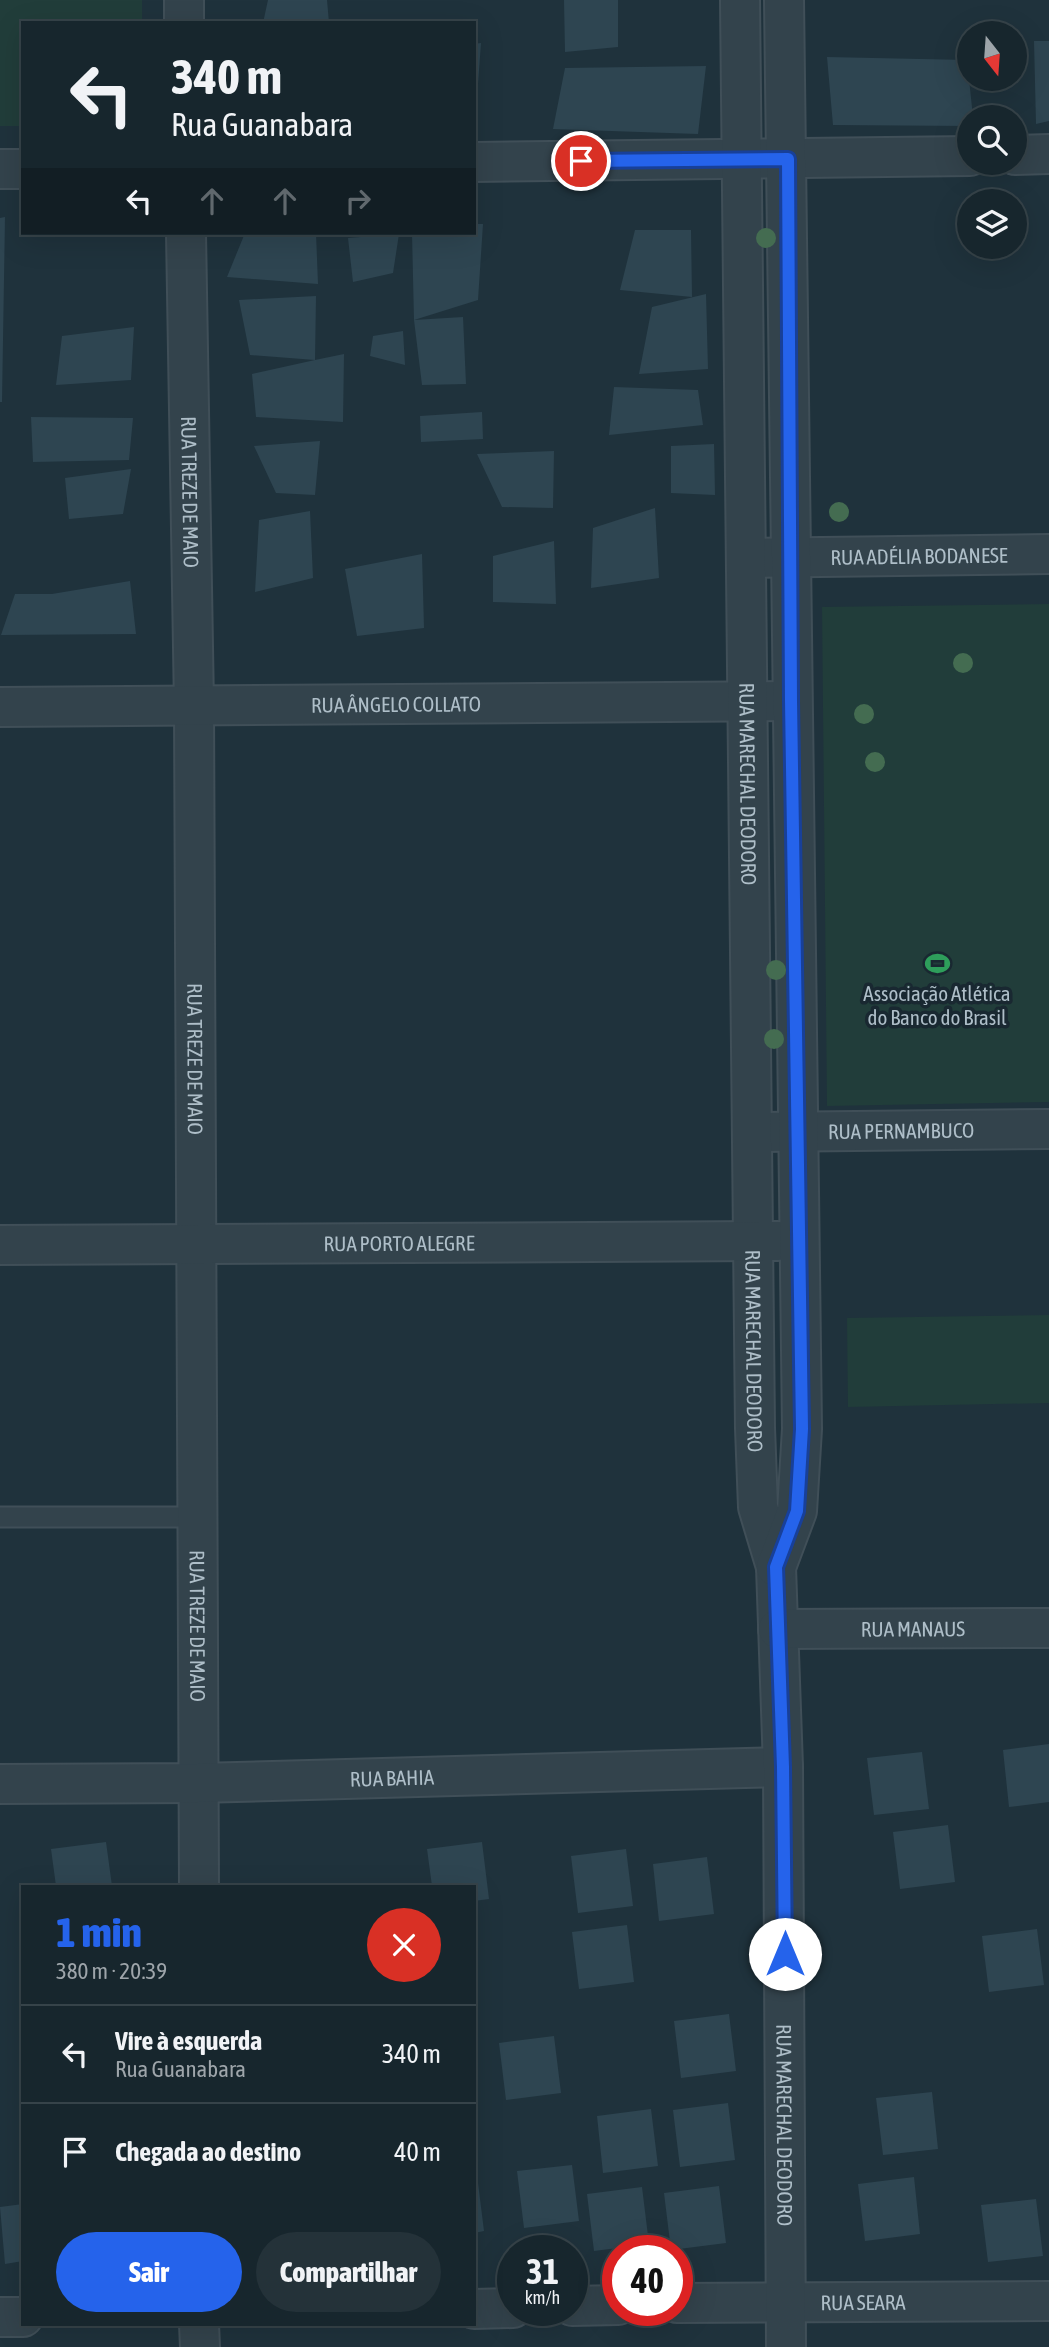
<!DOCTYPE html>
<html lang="pt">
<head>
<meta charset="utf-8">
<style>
  body { margin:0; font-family:"Asap Condensed",sans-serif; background:#243239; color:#f1f3f6; height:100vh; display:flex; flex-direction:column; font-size:26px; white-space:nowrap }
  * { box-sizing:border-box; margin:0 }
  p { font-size:23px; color:#9ea5aa }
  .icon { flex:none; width:38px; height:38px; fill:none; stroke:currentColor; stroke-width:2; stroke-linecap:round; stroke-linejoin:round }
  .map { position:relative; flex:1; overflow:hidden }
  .sheet { position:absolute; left:21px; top:1885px; width:455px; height:441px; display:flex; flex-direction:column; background:#17262d; border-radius:0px; box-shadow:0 7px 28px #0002,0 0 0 2px #364349 }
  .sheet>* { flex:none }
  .hud { position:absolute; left:21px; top:21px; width:455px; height:214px; border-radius:0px; box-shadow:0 7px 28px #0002,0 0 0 2px #364349; background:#17262d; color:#f1f3f6; overflow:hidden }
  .needle { width:46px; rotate:163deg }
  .fabs { position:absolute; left:957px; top:21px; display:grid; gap:14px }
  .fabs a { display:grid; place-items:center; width:70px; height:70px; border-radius:50%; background:#17262d; box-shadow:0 7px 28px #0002,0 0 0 2px #364349; font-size:35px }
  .speed { position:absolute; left:497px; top:2235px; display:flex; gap:14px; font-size:35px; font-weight:700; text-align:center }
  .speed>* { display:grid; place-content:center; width:91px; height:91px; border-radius:50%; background:#17262d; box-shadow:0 7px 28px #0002,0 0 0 2px #364349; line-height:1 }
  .speed small { font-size:18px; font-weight:400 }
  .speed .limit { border:10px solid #d22; background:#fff; color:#111 }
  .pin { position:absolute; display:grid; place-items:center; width:60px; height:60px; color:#fff; margin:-30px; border:4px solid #fff; border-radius:50%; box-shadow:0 2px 7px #0007 }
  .me { position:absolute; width:77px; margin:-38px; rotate:0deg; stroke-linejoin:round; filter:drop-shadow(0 0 5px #0008) }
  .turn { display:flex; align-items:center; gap:24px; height:147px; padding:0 35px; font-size:32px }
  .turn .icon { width:91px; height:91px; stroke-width:2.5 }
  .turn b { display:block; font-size:49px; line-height:60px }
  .lanes { display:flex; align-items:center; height:66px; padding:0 35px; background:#0003; justify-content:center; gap:35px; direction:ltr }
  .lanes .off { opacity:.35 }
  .round { display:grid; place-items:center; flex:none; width:74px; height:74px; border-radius:37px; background:#243239 }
  .summary { display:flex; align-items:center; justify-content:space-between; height:119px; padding:0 35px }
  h1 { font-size:42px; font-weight:800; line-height:52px; color:#2563eb }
  .button { display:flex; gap:14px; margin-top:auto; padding:14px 35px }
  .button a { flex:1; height:80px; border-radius:42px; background:#2563eb; color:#fff; font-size:28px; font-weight:800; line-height:80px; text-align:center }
  .button a+a { background:#243239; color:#f1f3f6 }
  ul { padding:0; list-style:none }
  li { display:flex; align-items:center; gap:21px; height:98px; padding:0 35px; border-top:2px solid #364349 }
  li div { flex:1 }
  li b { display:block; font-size:26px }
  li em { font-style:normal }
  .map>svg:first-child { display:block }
  .green { fill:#213d3a }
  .building { fill:#2e4551 }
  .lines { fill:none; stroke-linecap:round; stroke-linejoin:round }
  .service-casing { stroke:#404f58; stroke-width:23 }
  .minor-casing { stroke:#404f58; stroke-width:42 }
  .tertiary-casing { stroke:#404f58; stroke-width:42 }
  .service { stroke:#33434c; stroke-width:19 }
  .minor { stroke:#33434c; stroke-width:38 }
  .tertiary { stroke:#33434c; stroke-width:38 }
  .tree { fill:#446c51 }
  .route-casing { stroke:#184099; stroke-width:18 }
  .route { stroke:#2563eb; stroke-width:12 }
  .labels { text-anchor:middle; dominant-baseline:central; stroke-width:7; stroke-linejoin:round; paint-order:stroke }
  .street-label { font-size:21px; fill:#aebec8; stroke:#192831 }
  .poi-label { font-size:21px; fill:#aebec8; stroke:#192831 }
</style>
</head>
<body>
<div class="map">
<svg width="1049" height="2347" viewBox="0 0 1049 2347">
  <rect width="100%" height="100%" fill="#1f323c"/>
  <path class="green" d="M0 0H142V23H23V126H0Z
    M1049 604V1102L827 1106 822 607Z
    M1049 1315V1403L848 1407 847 1318Z"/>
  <path class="building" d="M268 0H327L329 23H263Z
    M564 0H618V47L565 52Z
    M1034 41H1049V121L1036 124Z
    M481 43 476 111H474V44Z
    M827 57 967 60 973 117H970V126L833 125Z
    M706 66 698 134 553 129 565 68Z
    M5 217 2 402H0V218Z
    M474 224H483L478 300 414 320 412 233H474Z
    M635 230H691L692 297 620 290Z
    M245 233H316L318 284 227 277Z
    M399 234 393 273 353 282 348 238Z
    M706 294 708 369 639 374 652 307Z
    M316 296 315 360 344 354 343 422 256 417 252 374 315 360 250 355 239 300Z
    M463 317 466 384 422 385 414 320Z
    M134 327 131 380 56 385 62 336Z
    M403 331 405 365 370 356 373 336Z
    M614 387 698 390 703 425 609 435Z
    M482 412 483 439 421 442 420 416Z
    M31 417 133 418 129 460 33 462Z
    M320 441 315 495 276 493 254 446Z
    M714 444 715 495 671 493V446Z
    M554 451 553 508 502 507 477 454Z
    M131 469 123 514 69 519 65 478Z
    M655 508 659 578 591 588 593 528Z
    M310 511 313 578 255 592 259 520Z
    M554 541 556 604 493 602V556Z
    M422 554 424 628 357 636 345 569Z
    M130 581 136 634 1 635 15 594H52Z
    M1049 1744V1802L1009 1807 1003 1750Z
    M922 1752 929 1809 874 1815 867 1758Z
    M948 1825 955 1882 900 1889 893 1832Z
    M106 1842 112 1886H56L51 1849Z
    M482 1842 489 1899 474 1901V1886H432L427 1849Z
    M626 1849 633 1906 578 1913 571 1856Z
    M707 1857 714 1914 659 1921 653 1864Z
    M627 1925 634 1982 579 1989 572 1932Z
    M1037 1929 1044 1985 989 1992 982 1936Z
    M729 2014 736 2071 681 2078 674 2021Z
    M554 2036 561 2093 506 2100 499 2043Z
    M932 2092 938 2149 883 2155 876 2098Z
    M728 2103 735 2160 680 2167 673 2110Z
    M651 2109 658 2166 603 2173 597 2116Z
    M572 2165 579 2221 524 2228 517 2171Z
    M474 2175H477L484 2231 474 2233Z
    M914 2177 920 2234 865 2241 858 2184Z
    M719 2186 726 2243 671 2250 664 2193Z
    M642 2187 649 2244 594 2251 587 2194Z
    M1036 2199 1043 2256 988 2262 981 2205Z
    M23 2204V2261L5 2264 0 2207Z"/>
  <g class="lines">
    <defs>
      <path id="service" d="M0 1517H197"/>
      <g id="minor">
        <path d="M184 0V23"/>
        <path d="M1015 155 1049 154"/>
        <path d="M474 162 970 156"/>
        <path d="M0 169H23"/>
        <path id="s1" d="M186 233 194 706 199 1886"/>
        <path id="s2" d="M746 558 1049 554"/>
        <path id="s3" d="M0 707 791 701"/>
        <path id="s4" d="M752 1132 1049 1129"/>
        <path id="s5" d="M0 1784 198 1783 783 1767"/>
        <path id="s6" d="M677 2303 1049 2301"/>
        <path d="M572 2306 618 2305"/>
        <path d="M474 2309 513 2308"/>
        <path d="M0 2317H23"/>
        <path d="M199 2324 200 2347"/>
      </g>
      <g id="tertiary">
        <path id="s7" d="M740 0 755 1428 758 1507 776 1567 783 1767 786 2347"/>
        <path id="s8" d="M0 1245 778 1241"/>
        <path d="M776 1567 797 1511 802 1429 784 0"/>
        <path id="s9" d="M778 1629 1049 1628"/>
      </g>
    </defs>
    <use href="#service" class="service-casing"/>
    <use href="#minor" class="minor-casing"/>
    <use href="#tertiary" class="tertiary-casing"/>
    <use href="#service" class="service"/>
    <use href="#minor" class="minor"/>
    <use href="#tertiary" class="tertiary"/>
  </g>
  <g class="tree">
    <circle cx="766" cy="238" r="10"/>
    <circle cx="839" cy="512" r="10"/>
    <circle cx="963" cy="663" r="10"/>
    <circle cx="864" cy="714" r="10"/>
    <circle cx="875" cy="762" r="10"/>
    <circle cx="776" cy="970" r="10"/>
    <circle cx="774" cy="1039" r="10"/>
  </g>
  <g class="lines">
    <defs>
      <path id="route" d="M581 161 788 159 791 701 802 1429 797 1511 776 1567 783 1767 785 1954"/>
    </defs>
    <use href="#route" class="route-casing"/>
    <use href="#route" class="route"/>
  </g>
  <defs>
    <symbol id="stadium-bare" viewBox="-9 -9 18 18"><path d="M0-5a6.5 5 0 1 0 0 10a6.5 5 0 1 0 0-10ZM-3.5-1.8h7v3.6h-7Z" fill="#2e9e5b" stroke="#192831" stroke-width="2.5" paint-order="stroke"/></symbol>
  </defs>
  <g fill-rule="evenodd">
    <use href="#stadium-bare" x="920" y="946" width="35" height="35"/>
  </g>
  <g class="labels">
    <g class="street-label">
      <text stroke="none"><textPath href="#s1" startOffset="259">RUA TREZE DE MAIO</textPath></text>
      <text stroke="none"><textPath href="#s2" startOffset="173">RUA ADÉLIA BODANESE</textPath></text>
      <text stroke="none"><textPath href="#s3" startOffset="396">RUA ÂNGELO COLLATO</textPath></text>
      <text stroke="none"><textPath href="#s7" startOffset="784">RUA MARECHAL DEODORO</textPath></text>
      <text stroke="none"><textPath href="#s1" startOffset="826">RUA TREZE DE MAIO</textPath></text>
      <text stroke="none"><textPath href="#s4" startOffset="149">RUA PERNAMBUCO</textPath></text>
      <text stroke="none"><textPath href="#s8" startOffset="399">RUA PORTO ALEGRE</textPath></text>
      <text stroke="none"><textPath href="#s7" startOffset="1351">RUA MARECHAL DEODORO</textPath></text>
      <text stroke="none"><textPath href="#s1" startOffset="1393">RUA TREZE DE MAIO</textPath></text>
      <text stroke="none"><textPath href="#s9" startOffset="135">RUA MANAUS</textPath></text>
      <text stroke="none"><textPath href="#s5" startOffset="392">RUA BAHIA</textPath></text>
      <text stroke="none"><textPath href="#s7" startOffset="2128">RUA MARECHAL DEODORO</textPath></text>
      <text stroke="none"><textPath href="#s6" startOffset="186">RUA SEARA</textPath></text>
    </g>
    <g class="poi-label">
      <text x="937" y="993">Associação Atlética<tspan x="937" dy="24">do Banco do Brasil</tspan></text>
    </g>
  </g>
</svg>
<div class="fabs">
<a><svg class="needle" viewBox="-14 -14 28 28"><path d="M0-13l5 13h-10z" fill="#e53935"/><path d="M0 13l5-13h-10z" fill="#9ea5aa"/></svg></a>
<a><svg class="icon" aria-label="search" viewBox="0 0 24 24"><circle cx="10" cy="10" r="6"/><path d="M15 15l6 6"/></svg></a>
<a><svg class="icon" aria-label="layers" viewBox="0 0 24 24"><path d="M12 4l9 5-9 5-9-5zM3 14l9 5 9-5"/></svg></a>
</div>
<div class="speed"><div>31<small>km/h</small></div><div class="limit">40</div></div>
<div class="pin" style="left:581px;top:161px;background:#d93025"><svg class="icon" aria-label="arrive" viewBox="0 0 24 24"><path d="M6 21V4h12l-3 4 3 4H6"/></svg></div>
<svg class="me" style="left:785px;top:1954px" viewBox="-20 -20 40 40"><circle r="19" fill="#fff"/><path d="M0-13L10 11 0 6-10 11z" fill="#2563eb"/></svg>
<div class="hud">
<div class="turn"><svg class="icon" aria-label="left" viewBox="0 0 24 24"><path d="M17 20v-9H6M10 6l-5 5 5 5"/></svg><div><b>340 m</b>Rua Guanabara</div></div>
<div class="lanes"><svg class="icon" aria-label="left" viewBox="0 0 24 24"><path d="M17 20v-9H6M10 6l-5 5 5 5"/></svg><svg class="icon off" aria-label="ahead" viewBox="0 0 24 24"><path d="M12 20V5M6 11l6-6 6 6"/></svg><svg class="icon off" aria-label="ahead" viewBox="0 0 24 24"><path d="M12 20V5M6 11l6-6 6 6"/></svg><svg class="icon off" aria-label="right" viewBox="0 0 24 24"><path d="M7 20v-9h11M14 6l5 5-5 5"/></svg></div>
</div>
<section class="sheet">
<div class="summary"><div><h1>1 min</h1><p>380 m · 20:39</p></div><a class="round" style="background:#d93025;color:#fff"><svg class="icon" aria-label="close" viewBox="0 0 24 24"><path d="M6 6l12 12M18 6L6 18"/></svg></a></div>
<ul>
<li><svg class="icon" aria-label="left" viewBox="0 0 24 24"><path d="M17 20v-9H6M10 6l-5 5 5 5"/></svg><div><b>Vire à esquerda</b><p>Rua Guanabara</p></div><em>340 m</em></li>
<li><svg class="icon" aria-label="arrive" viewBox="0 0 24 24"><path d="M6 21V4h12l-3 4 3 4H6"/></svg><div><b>Chegada ao destino</b></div><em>40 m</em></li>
</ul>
<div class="button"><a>Sair</a><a>Compartilhar</a></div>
</section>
</div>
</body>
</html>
